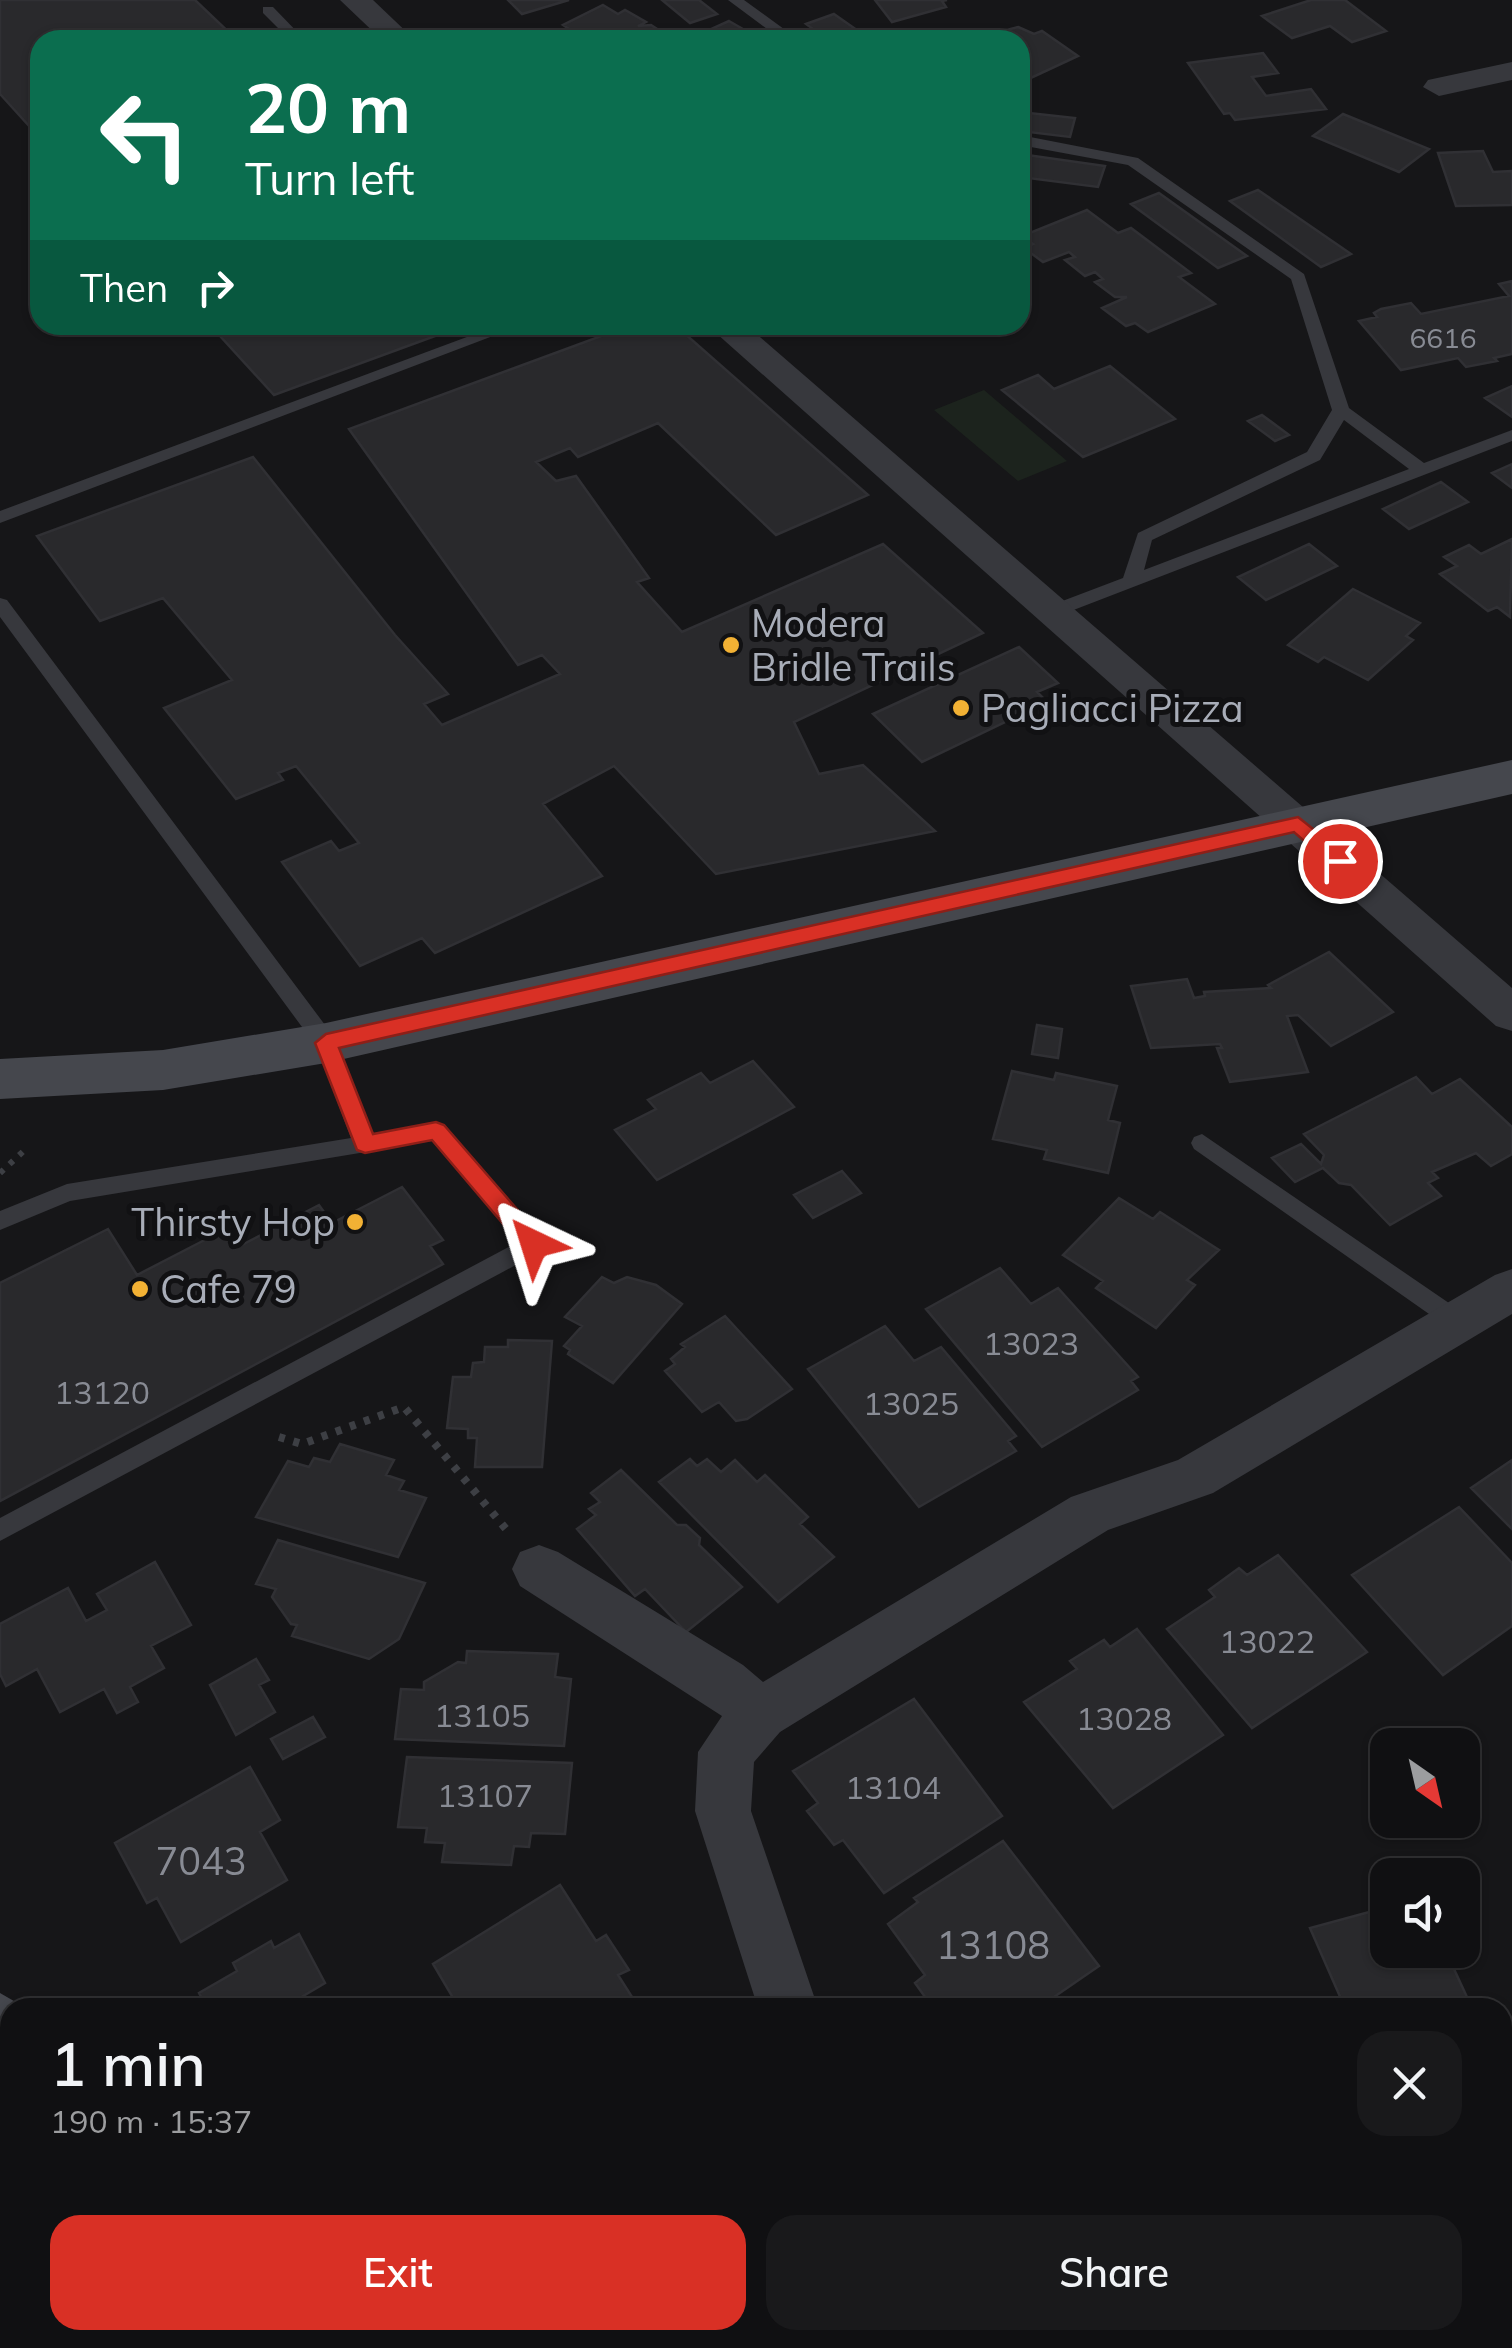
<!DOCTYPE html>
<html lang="en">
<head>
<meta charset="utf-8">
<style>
  body { margin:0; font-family:Mulish,sans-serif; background:#19191b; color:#f1f3f6; height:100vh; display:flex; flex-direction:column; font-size:38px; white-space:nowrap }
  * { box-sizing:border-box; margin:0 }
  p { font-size:32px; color:#9c9d9f }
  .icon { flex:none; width:55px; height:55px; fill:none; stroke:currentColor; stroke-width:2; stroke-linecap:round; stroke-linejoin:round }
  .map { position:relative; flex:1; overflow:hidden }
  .drawer { position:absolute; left:0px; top:1998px; width:1512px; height:352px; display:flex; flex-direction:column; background:#101012; border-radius:30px 30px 0 0; box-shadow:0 2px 8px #0004,0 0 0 2px #303032 }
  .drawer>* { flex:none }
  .banner { position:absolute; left:30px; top:30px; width:1000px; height:305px; border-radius:30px; box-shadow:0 2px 8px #0004,0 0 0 2px #303032; background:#0b6e4f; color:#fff; overflow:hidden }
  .needle { width:65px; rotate:146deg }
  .tools { position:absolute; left:1370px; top:1728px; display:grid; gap:20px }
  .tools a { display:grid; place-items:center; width:110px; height:110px; border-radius:20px; background:#101012; box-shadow:0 2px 8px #0004,0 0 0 2px #303032; font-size:50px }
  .pin { position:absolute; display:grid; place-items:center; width:85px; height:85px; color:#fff; margin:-42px; border:5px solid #fff; border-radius:50%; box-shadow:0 2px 10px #0007 }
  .me { position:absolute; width:110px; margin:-55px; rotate:319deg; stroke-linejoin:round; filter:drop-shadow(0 0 8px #0008) }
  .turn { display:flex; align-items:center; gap:35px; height:210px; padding:0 50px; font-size:45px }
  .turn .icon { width:130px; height:130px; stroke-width:2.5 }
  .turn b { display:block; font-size:70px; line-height:85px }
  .then { display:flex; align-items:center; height:95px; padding:0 50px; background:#0003; gap:20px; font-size:38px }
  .round { display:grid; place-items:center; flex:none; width:105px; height:105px; border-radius:30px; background:#19191b }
  .headline { display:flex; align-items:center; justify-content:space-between; height:170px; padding:0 50px }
  h1 { font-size:60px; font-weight:600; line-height:75px }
  .cta { display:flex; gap:20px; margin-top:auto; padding:20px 50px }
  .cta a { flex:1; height:115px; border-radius:30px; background:#d93025; color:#fff; font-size:40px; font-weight:600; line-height:115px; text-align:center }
  .cta a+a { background:#19191b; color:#f1f3f6 }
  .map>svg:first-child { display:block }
  .green { fill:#1c231d }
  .building { fill:#29292c; stroke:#303034; stroke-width:2.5 }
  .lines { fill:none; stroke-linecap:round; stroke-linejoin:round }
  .path-far1 { stroke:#3d3f44; stroke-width:6; stroke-dasharray:5 8; stroke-linecap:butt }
  .path { stroke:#3d3f44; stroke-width:8; stroke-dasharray:6 9; stroke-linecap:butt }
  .lane { fill:#37383d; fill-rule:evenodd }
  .street { fill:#37383d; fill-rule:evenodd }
  .secondary { fill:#45474d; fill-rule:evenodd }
  .route { fill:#d93025; stroke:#8d1f18; stroke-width:2.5 }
  .poi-dot { fill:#f2b134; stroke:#111113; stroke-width:4 }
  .labels { text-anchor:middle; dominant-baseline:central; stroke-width:10; stroke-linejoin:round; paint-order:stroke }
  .far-number-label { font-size:28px; fill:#888b94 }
  .number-label { font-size:32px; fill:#888b94 }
  .poi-label { font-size:38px; fill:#a8adb8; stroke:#111113; text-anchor:start }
  .near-number-label { font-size:38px; fill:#888b94 }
</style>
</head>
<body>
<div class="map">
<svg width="1512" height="2348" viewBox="0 0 1512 2348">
  <rect width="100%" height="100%" fill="#161618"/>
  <path class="green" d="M984 390 1067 461 1018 481 934 410Z"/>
  <path class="building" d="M0 0H195L237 40H40V138L0 94Z
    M508 0H569L522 14Z
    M662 0H699L717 14 690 23Z
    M875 0H947L942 1 946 7 892 22Z
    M1311 0H1345L1386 31 1352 42 1330 26 1292 38 1262 16Z
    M603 5 618 14 625 10 646 22 638 26 651 25 671 38 551 37 569 29 563 25Z
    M834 14 871 40H828L806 24Z
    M729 21 762 40H711L700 34Z
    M1018 27 1034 34 1042 31 1078 56 1020 83V40H969Z
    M1263 53 1278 73 1252 77 1266 96 1311 89 1326 109 1235 120 1230 113 1224 114 1188 63Z
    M1020 112 1075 118 1070 137 1020 131Z
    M1343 114 1429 149 1399 172 1313 136Z
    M1483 151 1493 172 1512 171V205L1456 206 1438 153Z
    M1020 154 1105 166 1098 187 1020 177Z
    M1258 190 1351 254 1321 267 1230 201Z
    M1159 193 1247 256 1218 268 1131 204Z
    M1087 210 1118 233 1131 228 1191 273 1179 277 1215 304 1148 332 1135 323 1126 326 1102 308 1127 297H1115L1095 282 1103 279 1095 272 1085 276 1065 260 1075 257 1069 252 1043 262 1024 248 1033 244 1022 236Z
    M1512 281V354L1494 358 1497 361 1466 367 1458 358 1401 370 1359 321 1377 317 1374 313 1381 309 1411 303 1421 314 1509 296 1499 284Z
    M210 325H465L274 395Z
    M631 325H675L868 495 776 535 658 423 578 457 570 448 536 462 556 481 576 476 649 578 637 582 682 632 883 544 983 633 794 722 819 774 863 765 935 831 716 874 614 766 543 804 602 876 435 953 422 938 360 966 282 862 331 841 339 851 359 843 296 766 278 773 283 780 236 799 164 708 232 680 163 598 100 621 37 536 253 457 395 635 448 694 424 704 442 725 560 674 542 655 518 665 349 429Z
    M1110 366 1175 419 1083 457 1002 390 1038 375 1054 389Z
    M1512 386V417L1485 398Z
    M1262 415 1289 435 1275 441 1248 421Z
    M1512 464V488L1492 473Z
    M1441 482 1468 502 1409 529 1383 509Z
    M1512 539 1510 617 1497 607 1488 611 1440 574 1457 566 1444 557 1469 545 1481 554Z
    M1309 544 1337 566 1266 600 1238 577Z
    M1353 589 1420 623 1406 636 1413 640 1368 680 1324 657 1318 662 1288 645Z
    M1019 647 1058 683 1037 692 1047 702 922 762 873 714Z
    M1329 952 1393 1012 1331 1046 1298 1015 1287 1016 1308 1072 1230 1082 1217 1048H1222L1220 1044 1151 1048 1131 986 1187 979 1194 998 1205 996 1204 992 1271 988 1268 985Z
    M1037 1025 1062 1029 1058 1058 1032 1054Z
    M753 1061 794 1107 657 1180 615 1130 656 1109 648 1100 701 1073 710 1083Z
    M1012 1071 1054 1080 1056 1073 1117 1086 1108 1120 1120 1123 1108 1173 1044 1159 1047 1150 993 1139Z
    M1416 1077 1432 1094 1460 1079 1512 1127V1154L1491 1166 1476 1153 1432 1172 1438 1178 1428 1183 1441 1196 1390 1225 1351 1185 1339 1183 1323 1168 1295 1182 1272 1158 1301 1144 1321 1164 1324 1155 1304 1134Z
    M842 1171 861 1193 813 1218 794 1195Z
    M402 1187 443 1240 430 1246 443 1264 0 1501V1283L108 1229 137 1275 222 1231 234 1249 319 1205 332 1223Z
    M1119 1198 1153 1219 1160 1212 1219 1250 1187 1280 1195 1285 1156 1328 1096 1288 1103 1281 1063 1255Z
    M1000 1268 1031 1304 1058 1288 1138 1377 1131 1381 1138 1390 1042 1447 926 1309Z
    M602 1277 614 1283 627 1277 656 1285 682 1304 613 1383 568 1354 570 1350 564 1346 582 1326 565 1317Z
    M725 1316 792 1389 747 1419 736 1421 719 1402 702 1412 665 1371 675 1364 671 1359 685 1347 681 1344Z
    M885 1326 914 1361 941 1347 1016 1436 1008 1441 1016 1451 919 1507 808 1369Z
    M508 1340 552 1341 542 1467H475L477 1438H468V1429L447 1428 453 1377H471L473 1363 484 1362 485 1347H508Z
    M340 1444 394 1460 386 1475 404 1481 399 1490 426 1498 398 1557 256 1517 288 1461 309 1467 314 1458 330 1462Z
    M690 1459 697 1466 707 1459 721 1472 735 1460 757 1482 765 1475 808 1517 800 1524 834 1557 778 1602 659 1482Z
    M1512 1460V1529L1471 1488Z
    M621 1470 677 1525H686L700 1538 699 1545 742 1587 686 1632 645 1589 635 1596 577 1529 596 1515 589 1509 600 1502 591 1493Z
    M1459 1507 1512 1563V1626L1443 1675 1352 1575Z
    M278 1540 425 1583 399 1639 369 1659 292 1636 297 1625 291 1624 272 1597 276 1589 256 1584Z
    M1278 1555 1367 1652 1252 1728 1167 1629 1215 1597 1209 1590 1239 1568 1247 1575Z
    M155 1562 191 1625 151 1646 164 1668 130 1687 138 1702 117 1713 104 1689 60 1712 37 1669 6 1686 0 1674V1624L68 1588 86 1621 107 1610 97 1594Z
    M1137 1629 1223 1735 1113 1808 1024 1702 1077 1669 1070 1661 1104 1640 1110 1647Z
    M467 1651 558 1654 555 1677 571 1679 564 1746 395 1739 401 1689 424 1690V1682L458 1662 466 1663Z
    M256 1659 269 1680 259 1685 275 1712 236 1735 210 1685Z
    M914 1699 1002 1816 884 1893 843 1840 834 1845 807 1811 818 1803 793 1771Z
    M313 1717 325 1737 283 1759 271 1739Z
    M407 1757 572 1763 565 1834 531 1833 529 1847 514 1846 511 1865 442 1862 445 1843 425 1842 427 1828 398 1827Z
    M250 1767 280 1820 260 1832 287 1880 181 1942 157 1898 147 1903 115 1843Z
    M1003 1841 1099 1966 1038 2008H933L915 1983 925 1975 888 1924 918 1902 914 1898Z
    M560 1885 596 1941 606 1935 629 1970 618 1975 639 2008H459L433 1964Z
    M1388 1907V1950H1462V1944L1472 1964 1454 1969 1472 2008H1345L1310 1928Z
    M299 1934 325 1983 283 2008H207L199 1993 237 1971 233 1963 271 1941 274 1948Z
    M998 2340H1229L1235 2348H987Z"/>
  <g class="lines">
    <path class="path-far1" d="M0 1173 28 1147"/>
    <path class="path" d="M279 1437 302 1444 404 1407 506 1529"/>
    <path class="lane" d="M728 0H744L799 40H782Z
      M263 7H273L305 40H290L263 13Z
      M1020 135 1138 158 1304 274 1349 408 1424 463 1512 430V441L1058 616H1044V608L1123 578 1138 533 1307 452 1332 410 1291 279 1128 165 1020 145ZM1344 420 1409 469 1144 570 1152 540 1320 460Z
      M499 325H522L0 523V511Z
      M0 598 7 600 334 1037 372 1134 437 1122 445 1125 545 1244 542 1251 0 1541V1518L518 1242 432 1141 70 1201 0 1230V1211L67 1184 351 1138 316 1046 0 617Z
      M1202 1134 1465 1314 1469 1321 1465 1328 1457 1331 1449 1328 1194 1149 1191 1143 1194 1137Z"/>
    <path class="street" d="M340 0H373L415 40H382Z
      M1512 62V80L1439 96 1423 87 1428 80Z
      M707 325H746L1512 988V1031L1496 1026Z
      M1512 1269V1314L1213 1493 1108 1530 780 1732 754 1762 751 1811 818 2008H758L695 1811 698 1752 722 1716 520 1586 512 1569 520 1552 539 1545 558 1552 743 1665 763 1682 1071 1497 1178 1460 1495 1275Z
      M10 2223V2289L0 2293V2228Z
      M662 2340H735L732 2348H659Z"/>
    <path class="secondary" d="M1512 760V794L326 1063 163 1090 0 1099V1059L163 1050 326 1023Z
      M0 1993 26 2008H10V2085L0 2081Z
      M111 2340H186L189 2348H114Z"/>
  </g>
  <path class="route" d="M1298 817 1347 856V866H1333L1294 832 339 1048 373 1134 436 1122 444 1125 542 1238V1251H526L432 1140 365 1153 357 1150 315 1043 326 1034Z"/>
  <g class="poi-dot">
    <circle cx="731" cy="645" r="10"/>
    <circle cx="961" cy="708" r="10"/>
    <circle cx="355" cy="1222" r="10"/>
    <circle cx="140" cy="1289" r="10"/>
  </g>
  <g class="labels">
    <g class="far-number-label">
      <text x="1443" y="337">6616</text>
    </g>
    <g class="number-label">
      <text x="1031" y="1343">13023</text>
      <text x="102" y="1392">13120</text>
      <text x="911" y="1403">13025</text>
      <text x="1267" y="1641">13022</text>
      <text x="482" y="1715">13105</text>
      <text x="1124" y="1718">13028</text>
      <text x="893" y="1787">13104</text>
      <text x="485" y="1795">13107</text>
    </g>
    <g class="poi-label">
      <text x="751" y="623">Modera<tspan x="751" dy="44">Bridle Trails</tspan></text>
      <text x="981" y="708">Pagliacci Pizza</text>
      <text x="335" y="1222" text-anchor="end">Thirsty Hop</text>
      <text x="160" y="1289">Cafe 79</text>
    </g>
    <g class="near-number-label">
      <text x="201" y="1861">7043</text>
      <text x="993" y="1945">13108</text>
    </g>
  </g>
</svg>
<div class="tools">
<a><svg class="needle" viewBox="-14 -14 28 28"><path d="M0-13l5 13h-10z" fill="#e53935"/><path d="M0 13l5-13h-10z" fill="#9c9d9f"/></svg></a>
<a><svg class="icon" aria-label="sound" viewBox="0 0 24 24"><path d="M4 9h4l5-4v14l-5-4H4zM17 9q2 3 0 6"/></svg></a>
</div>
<div class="pin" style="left:1340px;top:861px;background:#d93025"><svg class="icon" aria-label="arrive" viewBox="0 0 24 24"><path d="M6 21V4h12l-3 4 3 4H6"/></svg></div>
<svg class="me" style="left:534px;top:1244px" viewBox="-20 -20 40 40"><path d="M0-17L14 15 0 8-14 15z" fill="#d93025" stroke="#fff" stroke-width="4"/></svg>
<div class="banner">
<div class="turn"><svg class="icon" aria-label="left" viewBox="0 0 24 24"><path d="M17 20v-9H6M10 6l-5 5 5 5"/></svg><div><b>20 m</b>Turn left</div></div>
<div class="then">Then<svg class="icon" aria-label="right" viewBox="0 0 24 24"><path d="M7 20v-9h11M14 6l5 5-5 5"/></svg></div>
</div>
<section class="drawer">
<div class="headline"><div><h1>1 min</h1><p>190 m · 15:37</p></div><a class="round"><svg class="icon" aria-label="close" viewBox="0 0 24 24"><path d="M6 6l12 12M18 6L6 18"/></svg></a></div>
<div class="cta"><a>Exit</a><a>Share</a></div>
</section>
</div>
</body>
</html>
